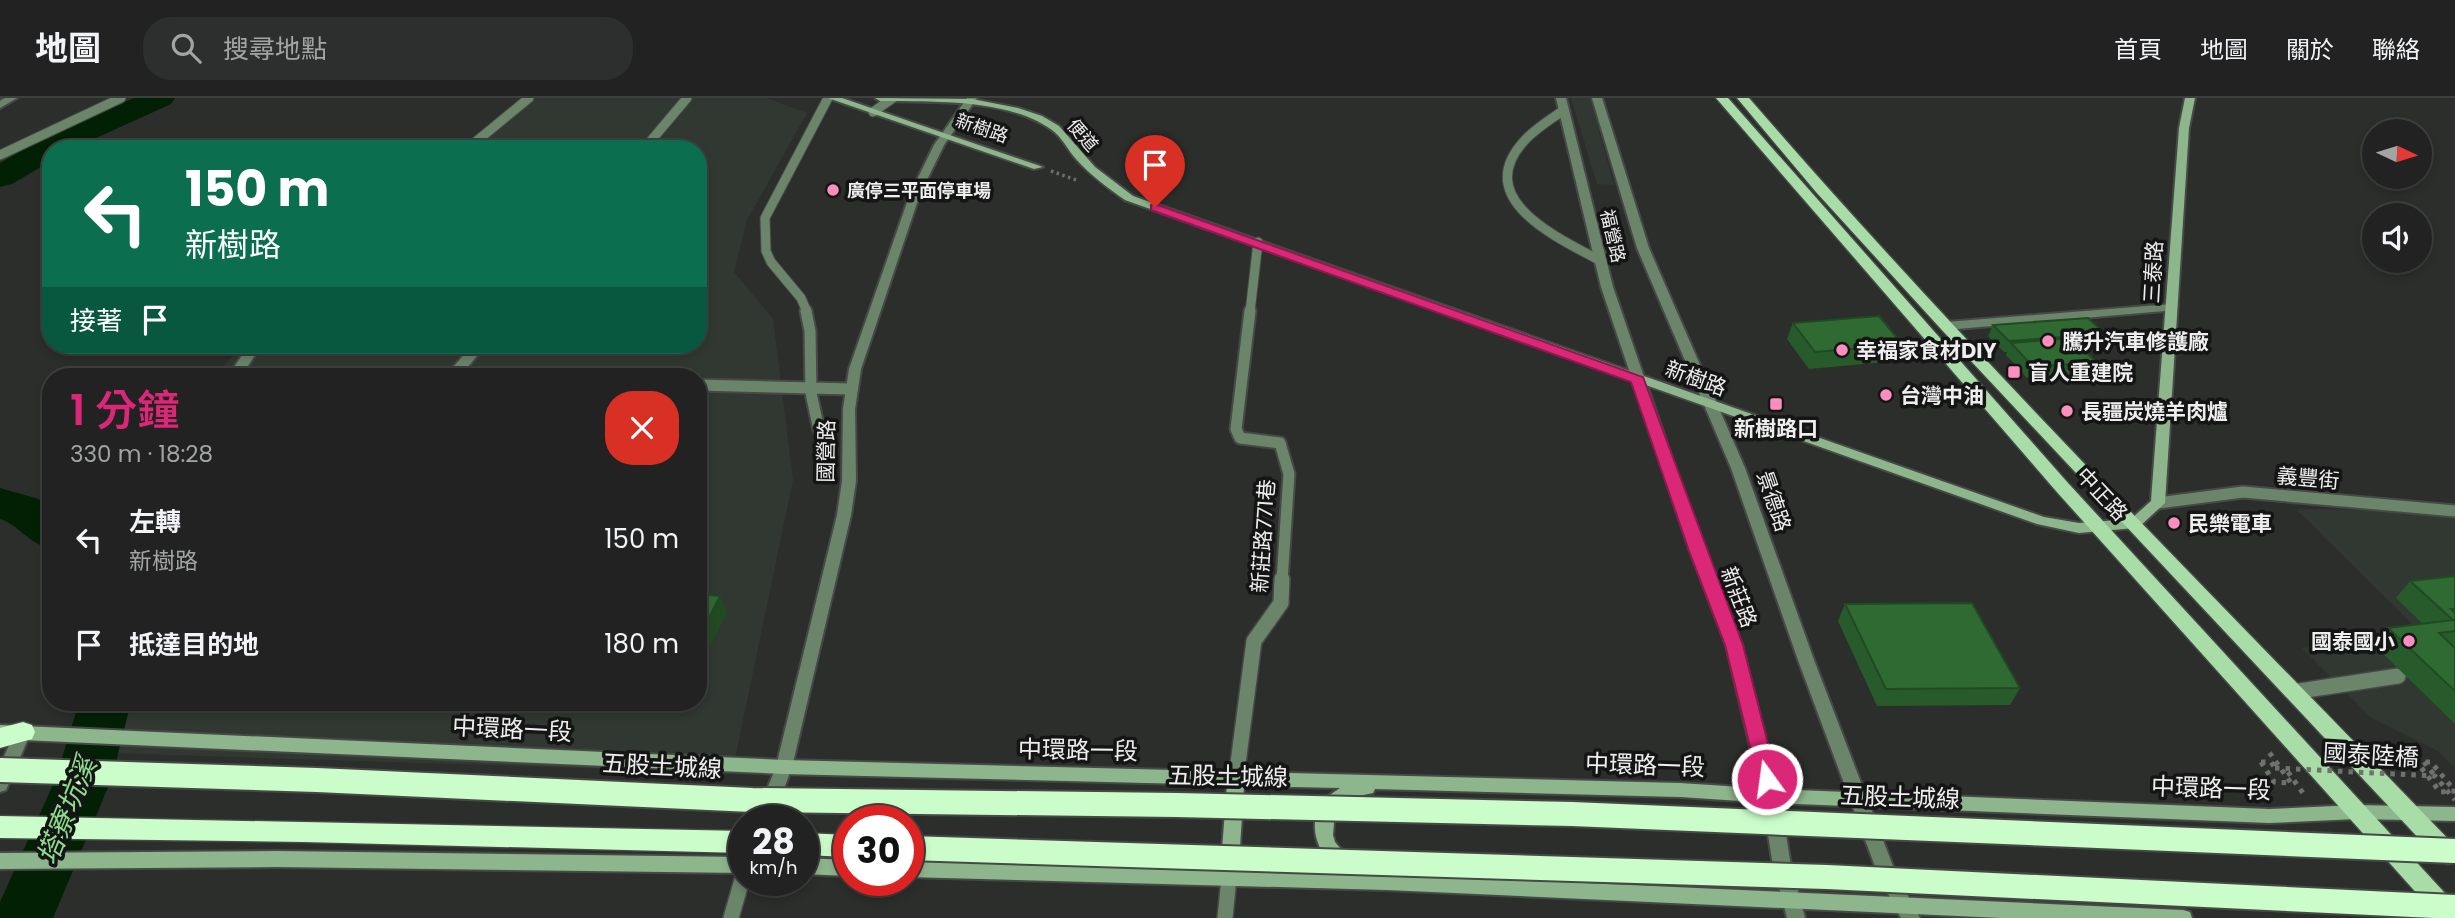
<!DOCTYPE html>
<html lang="zh-TW">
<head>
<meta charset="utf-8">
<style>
  body { margin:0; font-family:Poppins,"Noto Sans TC",sans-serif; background:#2d2f2e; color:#f1f3f6; height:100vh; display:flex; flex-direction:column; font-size:26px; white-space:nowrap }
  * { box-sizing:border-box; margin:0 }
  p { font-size:23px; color:#a2a4a5 }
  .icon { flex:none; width:38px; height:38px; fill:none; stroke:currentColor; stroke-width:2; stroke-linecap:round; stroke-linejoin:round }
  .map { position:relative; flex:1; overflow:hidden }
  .drawer { position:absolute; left:42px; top:270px; width:665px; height:343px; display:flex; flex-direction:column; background:#212221; border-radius:28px; box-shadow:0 4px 10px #0003,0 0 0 2px #3e3f3f }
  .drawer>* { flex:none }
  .banner { position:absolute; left:42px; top:42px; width:665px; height:214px; border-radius:28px; box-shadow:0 4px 10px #0003,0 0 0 2px #3e3f3f; background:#0b6e4f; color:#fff; overflow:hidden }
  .needle { width:46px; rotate:94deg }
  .buttons { position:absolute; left:2362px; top:21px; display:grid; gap:14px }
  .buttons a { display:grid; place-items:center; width:70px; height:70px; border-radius:50%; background:#212221; box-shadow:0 4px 10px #0003,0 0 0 2px #3e3f3f; font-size:35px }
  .speed { position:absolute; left:728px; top:707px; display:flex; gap:14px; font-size:35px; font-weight:700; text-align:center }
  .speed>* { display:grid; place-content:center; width:91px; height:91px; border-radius:50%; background:#212221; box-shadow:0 4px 10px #0003,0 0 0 2px #3e3f3f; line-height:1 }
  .speed small { font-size:18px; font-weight:400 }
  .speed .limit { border:10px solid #d22; background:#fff; color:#111 }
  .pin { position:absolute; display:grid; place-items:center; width:60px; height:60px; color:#fff; margin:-72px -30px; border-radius:50% 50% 50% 0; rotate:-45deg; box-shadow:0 0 7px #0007 }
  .pin .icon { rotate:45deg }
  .me { position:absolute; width:77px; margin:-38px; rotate:346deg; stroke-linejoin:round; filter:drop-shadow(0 0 5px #0008) }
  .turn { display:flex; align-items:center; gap:24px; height:147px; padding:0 28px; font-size:32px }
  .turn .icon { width:91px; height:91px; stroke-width:2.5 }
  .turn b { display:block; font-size:49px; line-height:60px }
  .then { display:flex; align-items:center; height:66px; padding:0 28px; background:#0003; gap:14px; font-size:26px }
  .round { display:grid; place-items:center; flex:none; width:74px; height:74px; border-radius:28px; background:#2d2f2e }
  .headline { display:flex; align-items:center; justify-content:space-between; height:119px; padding:0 28px }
  h1 { font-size:42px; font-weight:600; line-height:52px; color:#db2777 }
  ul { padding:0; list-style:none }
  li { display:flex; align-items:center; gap:21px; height:105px; padding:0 28px }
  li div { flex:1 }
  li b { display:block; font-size:26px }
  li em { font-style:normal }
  header { display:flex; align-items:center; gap:42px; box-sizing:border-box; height:98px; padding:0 35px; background:#212221; border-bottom:2px solid #3e3f3f }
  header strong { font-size:33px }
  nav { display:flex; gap:38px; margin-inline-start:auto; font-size:24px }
  .search { width:490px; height:63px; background:#2d2f2e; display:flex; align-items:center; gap:18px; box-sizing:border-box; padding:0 24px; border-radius:28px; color:#a2a4a5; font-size:26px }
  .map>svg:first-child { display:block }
  .built { fill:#313831 }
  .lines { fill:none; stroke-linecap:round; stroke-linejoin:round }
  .river { fill:#022104; fill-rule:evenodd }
  .lane-far2-casing { stroke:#474947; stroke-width:11 }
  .lane-far1-casing { stroke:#474947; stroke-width:15 }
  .lane-casing { stroke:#474947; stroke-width:18 }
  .street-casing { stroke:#474947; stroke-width:4 }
  .secondary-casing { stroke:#474947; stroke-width:4 }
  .primary-casing { stroke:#474947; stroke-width:3 }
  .highway-casing { stroke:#474947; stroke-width:3 }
  .path-far1 { stroke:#6f716f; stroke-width:3.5; stroke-dasharray:2.5 3.5; stroke-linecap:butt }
  .path { stroke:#6f716f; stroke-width:5; stroke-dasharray:4.5 6; stroke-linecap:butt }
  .lane-far2 { stroke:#6b856b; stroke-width:9 }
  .lane-far1 { stroke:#6b856b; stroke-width:11 }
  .lane { stroke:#6b856b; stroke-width:15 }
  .street { fill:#6b856b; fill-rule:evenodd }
  .secondary { fill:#8eb68d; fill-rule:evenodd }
  .primary { fill:#a8dda8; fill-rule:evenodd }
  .highway { fill:#cafdc9; fill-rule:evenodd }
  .highway-bridge-casing { stroke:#474947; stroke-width:28; stroke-linecap:butt }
  .path-bridge { stroke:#6f716f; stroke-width:5; stroke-dasharray:4.5 6; stroke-linecap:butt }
  .highway-bridge { stroke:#cafdc9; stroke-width:24 }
  .wall { fill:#285b2b }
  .shaded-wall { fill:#214a23 }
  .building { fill:#2f6a32; stroke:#214a23; stroke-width:2 }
  .route { fill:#db2777; stroke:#8e194d; stroke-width:2 }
  .poi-dot { fill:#fe8ebd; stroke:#151515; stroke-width:2.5 }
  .labels { text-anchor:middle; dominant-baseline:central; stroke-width:7; stroke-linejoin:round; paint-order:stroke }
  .far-street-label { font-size:18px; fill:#edeeed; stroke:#151515 }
  .far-poi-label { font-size:18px; font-weight:bold; fill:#edeeed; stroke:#151515; text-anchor:start }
  .street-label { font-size:21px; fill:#edeeed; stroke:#151515 }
  .poi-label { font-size:21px; font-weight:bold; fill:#edeeed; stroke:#151515; text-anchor:start }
  .near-street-label { font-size:24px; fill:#edeeed; stroke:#151515 }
  .near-water-label { font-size:28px; font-style:italic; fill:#8cde8d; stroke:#151515 }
</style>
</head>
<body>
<header>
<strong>地圖</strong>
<div class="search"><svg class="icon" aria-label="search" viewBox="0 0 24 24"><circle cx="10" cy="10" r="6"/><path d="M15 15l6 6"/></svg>搜尋地點</div>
<nav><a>首頁</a><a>地圖</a><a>關於</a><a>聯絡</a></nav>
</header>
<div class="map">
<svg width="2455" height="820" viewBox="0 0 2455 820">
  <rect width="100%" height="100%" fill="#2c2e2c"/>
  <path class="built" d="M535 0H766L807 15 747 122 734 174 773 221 793 382 732 675 110 655 129 604H698V278H213L245 247H698V51H473Z
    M1571 0H1590L1614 87 1597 86Z
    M2296 411 2399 412 2455 418V670L2438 653 2370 619 2302 550 2422 536Z"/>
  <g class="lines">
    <path class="river" d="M134 0H175L171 6 72 51H51V63L12 86 0 89V65L53 35Z
      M0 390 39 401 51 410V451C26 444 19 427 0 421Z
      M79 604H131L112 680 53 820H0V804L56 680Z"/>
    <defs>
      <path id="lane-far2" d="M1564 12C1551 21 1536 30 1525 42 1470 101 1558 140 1601 163
        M873 14 893 0
        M467 51 529 0
        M644 51 687 0
        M0 57 121 0
        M807 214 801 200 771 164 766 153 765 120 828 0
        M1250 214 1258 144"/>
      <path id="lane-far1" d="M806 213 810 233 811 295 819 332
        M1250 213 1236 331 1240 340 1280 345 1289 376 1282 483
        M235 278 255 247
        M453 278 479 247
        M698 287 851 291
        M2158 405 2243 394 2455 413"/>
      <path id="lane" d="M2293 594 2398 578
        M1236 681 1254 543 1281 505 1282 481
        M731 820 744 775
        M1225 820 1229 780"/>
      <path id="street" d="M5 0H17L0 10V3Z
        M967 0H977L944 47 920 96 861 271 855 311 856 383 851 417 792 669 772 723H754L776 669 837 417 842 383 843 311 849 271 910 96 934 47Z
        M1556 0H1566L1613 189 1704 453 1742 547 1780 698 1790 762 1805 820H1787L1772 762 1762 698 1726 547 1690 453 1601 189Z
        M1592 0H1602L1649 150 1745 370 1814 562 1896 776 1920 820H1901L1879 779 1798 562 1731 370 1637 150Z
        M2172 206 2176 208V212L1946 232 1940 228 1946 224Z
        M23 627 29 629 31 634 6 692 0 694V668L17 629Z"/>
      <path id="secondary" d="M828 0H842L1043 69 1034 71Z
        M875 0 972 1 1018 10 1042 18 1059 28 1095 69 1133 98 2044 419 2079 425 2131 421 2151 403 2179 30 2185 0H2195L2189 30 2165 405 2140 428 2135 430 2079 435 2037 426 1125 102C1108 90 1090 77 1076 61 1068 52 1062 39 1052 32 1008 0 932 4 880 3Z
        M0 627 784 662 1680 685 1771 691 2269 711 2356 707 2455 709V723L2356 721 2269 725 1771 705 1680 699 1375 691 1373 695 1354 699 1335 712 1333 737 1335 744 1349 761 1346 766C1329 773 1316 747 1315 732 1314 722 1317 712 1321 703L1340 690 1244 688 1239 764 1236 769 1230 772 1224 769 1221 764 1227 687 784 676 0 641Z
        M277 753 744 759V775L277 769 0 771V755Z
        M803 760 849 762V778L803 776Z
        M908 763 1387 776 2183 812 2190 814 2192 820H2001L1387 792 908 779Z"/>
      <path id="primary" d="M1716 0H1728L2068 385 2454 805V819H2438L2056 393Z
        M1737 0H1749C1973 259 2217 501 2455 748V763L2448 766 2440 763 1941 231 1816 94Z"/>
      <path id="highway" d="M23 624 32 627 35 634 32 641 0 650V630Z
        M0 718 744 733V755L304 744 0 740Z
        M803 735 849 737V759L803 757Z"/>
    </defs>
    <use href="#lane-far2" class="lane-far2-casing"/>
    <use href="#lane-far1" class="lane-far1-casing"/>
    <use href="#lane" class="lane-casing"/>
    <use href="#street" class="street-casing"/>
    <use href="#secondary" class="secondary-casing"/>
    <use href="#primary" class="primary-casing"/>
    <use href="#highway" class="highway-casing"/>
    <path class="path-far1" d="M1051 73 1079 83"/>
    <path class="path" d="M2261 664 2274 684 2291 685 2269 654
      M2261 664H2271L2275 670
      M2424 664 2435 678
      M2391 666 2420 668 2440 694 2455 693 2431 664H2424
      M2288 674 2305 698"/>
    <use href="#lane-far2" class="lane-far2"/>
    <use href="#lane-far1" class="lane-far1"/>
    <use href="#lane" class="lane"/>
    <use href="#street" class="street"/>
    <use href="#secondary" class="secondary"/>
    <use href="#primary" class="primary"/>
    <use href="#highway" class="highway"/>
    <defs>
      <path id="highway-bridge" d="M0 672 317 682 752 702 1177 707 1572 716 2455 753
        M908 750 1827 779 2455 809"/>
    </defs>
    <use href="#highway-bridge" class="highway-bridge-casing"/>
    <path class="path-bridge" d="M2275 670 2435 678 2455 702"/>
    <use href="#highway-bridge" class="highway-bridge"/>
  </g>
  <path class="wall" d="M1793 225 1903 247 1897 263 1809 271 1787 241Z
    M1993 227 2105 236 2099 247 2080 249 2096 264 2090 275 2027 280 2006 257 2007 254H2004L1988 238Z
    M2455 478V549H2453L2455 550V626L2374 547 2388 530 2423 526 2396 500 2410 483Z
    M1845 506 2020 590 2010 607 1877 608 1838 523Z"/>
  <path class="shaded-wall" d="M720 498 727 515 698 571V541Z"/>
  <path class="building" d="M1879 218 1903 247 1815 254 1793 225Z
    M2088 220 2105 236 2009 243 1993 227Z
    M2072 240 2096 264 2033 269 2011 245Z
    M2455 478V511H2451L2455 515V533L2439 535 2455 550V593L2388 530 2453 522 2410 483Z
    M698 496 720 498 698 541Z
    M1972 505 2020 590 1886 591 1845 506Z"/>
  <path class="route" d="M1155 106 1643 279 1743 547 1777 681 1774 687 1767 689 1760 687 1758 681 1725 547 1689 453 1631 284 1151 112V107Z"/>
  <g class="poi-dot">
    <circle cx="833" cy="92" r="7"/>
    <circle cx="2048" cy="243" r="7"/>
    <circle cx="1842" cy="252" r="7"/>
    <rect x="2007" y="267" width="14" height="14" rx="3.5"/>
    <circle cx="1886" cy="297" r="7"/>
    <rect x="1769" y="299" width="14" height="14" rx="3.5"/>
    <circle cx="2067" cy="313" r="7"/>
    <circle cx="2174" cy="425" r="7"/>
    <circle cx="2409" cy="543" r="7"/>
  </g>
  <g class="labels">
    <g class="far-street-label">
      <text transform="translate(982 30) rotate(19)">新樹路</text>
      <text transform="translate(1083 37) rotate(49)">便道</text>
      <text transform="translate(1613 138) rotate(77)">福營路</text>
    </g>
    <g class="far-poi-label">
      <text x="847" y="92">廣停三平面停車場</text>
    </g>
    <g class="street-label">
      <text transform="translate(2153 174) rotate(-87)">三泰路</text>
      <text transform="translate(1696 280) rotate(20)">新樹路</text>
      <text transform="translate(826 353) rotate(-89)">國營路</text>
      <text transform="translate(2308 380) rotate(5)">義豐街</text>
      <text transform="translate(2102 396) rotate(47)">中正路</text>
      <text transform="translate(1774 403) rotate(71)">景德路</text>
      <text transform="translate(1263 438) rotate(-86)">新莊路771巷</text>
      <text transform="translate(1739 499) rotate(69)">新莊路</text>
    </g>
    <g class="poi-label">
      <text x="2062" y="243">騰升汽車修護廠</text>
      <text x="1856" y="252">幸福家食材DIY</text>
      <text x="2028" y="274">盲人重建院</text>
      <text x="1900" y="297">台灣中油</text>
      <text x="2081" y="313">長疆炭燒羊肉爐</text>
      <text x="1776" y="330" text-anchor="middle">新樹路口</text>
      <text x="2188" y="425">民樂電車</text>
      <text x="2395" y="543" text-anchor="end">國泰國小</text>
    </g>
    <g class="near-street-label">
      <text transform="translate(512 631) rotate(3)">中環路一段</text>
      <text transform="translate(1078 652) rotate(1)">中環路一段</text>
      <text transform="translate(2371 657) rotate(3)">國泰陸橋</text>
      <text transform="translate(1645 667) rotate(2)">中環路一段</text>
      <text transform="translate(662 668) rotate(3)">五股土城線</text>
      <text transform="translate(1228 678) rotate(1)">五股土城線</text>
      <text transform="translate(2211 690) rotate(2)">中環路一段</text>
      <text transform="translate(1900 699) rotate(2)">五股土城線</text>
    </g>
    <g class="near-water-label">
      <text transform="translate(67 713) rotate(-68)">塔寮坑溪</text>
    </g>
  </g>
</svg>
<div class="buttons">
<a><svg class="needle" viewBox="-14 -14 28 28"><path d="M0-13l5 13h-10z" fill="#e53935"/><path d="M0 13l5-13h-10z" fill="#a2a4a5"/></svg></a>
<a><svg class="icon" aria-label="sound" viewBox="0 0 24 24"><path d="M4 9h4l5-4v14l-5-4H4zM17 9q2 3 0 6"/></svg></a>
</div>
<div class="speed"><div>28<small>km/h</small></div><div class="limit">30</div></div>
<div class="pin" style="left:1155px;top:109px;background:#d93025"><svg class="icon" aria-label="arrive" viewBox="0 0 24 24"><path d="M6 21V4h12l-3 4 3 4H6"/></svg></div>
<svg class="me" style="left:1767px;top:681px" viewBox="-20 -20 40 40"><circle r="17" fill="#db2777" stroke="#fff" stroke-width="3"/><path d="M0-11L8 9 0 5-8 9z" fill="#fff"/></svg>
<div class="banner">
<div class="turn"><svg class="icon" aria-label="left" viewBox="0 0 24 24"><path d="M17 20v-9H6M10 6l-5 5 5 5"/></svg><div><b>150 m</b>新樹路</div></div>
<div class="then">接著<svg class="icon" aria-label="arrive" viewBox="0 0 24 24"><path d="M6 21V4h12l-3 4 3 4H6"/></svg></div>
</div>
<section class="drawer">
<div class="headline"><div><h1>1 分鐘</h1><p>330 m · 18:28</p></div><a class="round" style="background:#d93025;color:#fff"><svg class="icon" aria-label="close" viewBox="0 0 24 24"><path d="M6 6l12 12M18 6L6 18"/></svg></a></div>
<ul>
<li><svg class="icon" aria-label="left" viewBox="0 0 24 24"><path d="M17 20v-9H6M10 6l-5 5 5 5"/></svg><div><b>左轉</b><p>新樹路</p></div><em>150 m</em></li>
<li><svg class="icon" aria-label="arrive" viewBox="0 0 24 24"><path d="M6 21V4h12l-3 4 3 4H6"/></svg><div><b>抵達目的地</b></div><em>180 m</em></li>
</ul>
</section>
</div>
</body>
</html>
